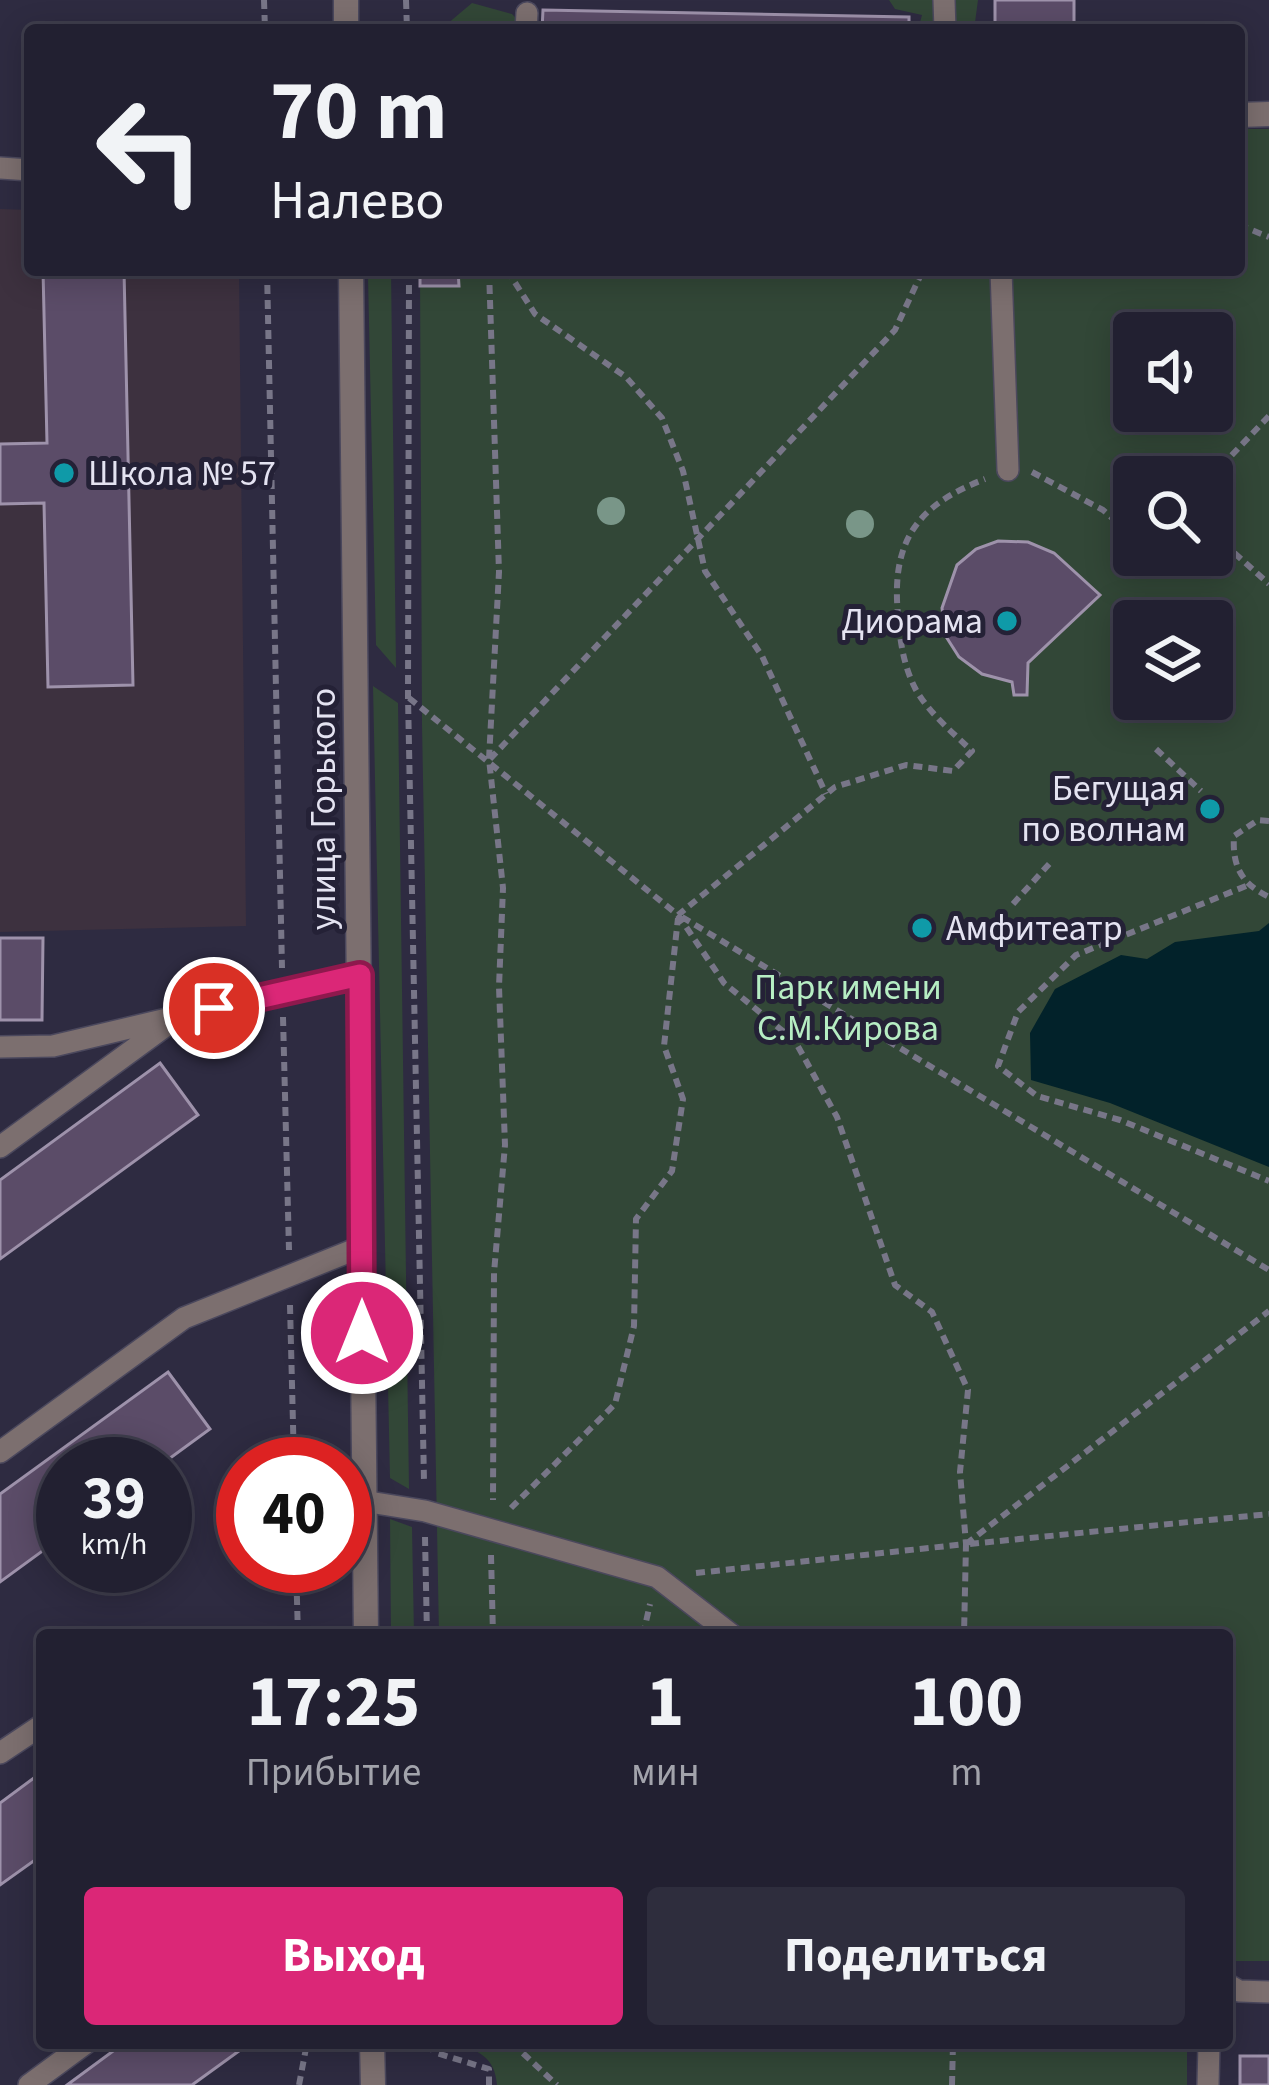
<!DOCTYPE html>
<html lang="ru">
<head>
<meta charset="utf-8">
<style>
  body { margin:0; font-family:"Source Sans 3",sans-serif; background:#2e2d3d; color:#f1f3f6; height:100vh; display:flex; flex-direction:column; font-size:45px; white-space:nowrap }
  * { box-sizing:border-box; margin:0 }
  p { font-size:39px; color:#a2a3ab }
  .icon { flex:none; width:66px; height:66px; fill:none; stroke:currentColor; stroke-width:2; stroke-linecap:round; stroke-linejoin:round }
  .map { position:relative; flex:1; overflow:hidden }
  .details { position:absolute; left:36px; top:1629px; width:1197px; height:420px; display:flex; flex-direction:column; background:#222031; border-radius:12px; box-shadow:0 6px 30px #0003,0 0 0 3px #3f3e4d }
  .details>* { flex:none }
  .hud { position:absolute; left:24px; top:24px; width:1221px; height:252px; border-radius:12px; box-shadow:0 6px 30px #0003,0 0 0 3px #3f3e4d; background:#222031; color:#f1f3f6; overflow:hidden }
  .buttons { position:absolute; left:1113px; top:312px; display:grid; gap:24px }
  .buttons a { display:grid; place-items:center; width:120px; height:120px; border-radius:12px; background:#222031; box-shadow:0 6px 30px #0003,0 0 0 3px #3f3e4d; font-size:60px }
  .speed { position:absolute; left:36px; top:1437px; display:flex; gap:24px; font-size:60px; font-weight:700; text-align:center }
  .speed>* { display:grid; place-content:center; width:156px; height:156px; border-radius:50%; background:#222031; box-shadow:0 6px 30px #0003,0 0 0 3px #3f3e4d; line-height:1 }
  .speed small { font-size:30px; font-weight:400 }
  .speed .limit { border:18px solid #d22; background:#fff; color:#111 }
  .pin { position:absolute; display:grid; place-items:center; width:102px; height:102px; color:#fff; margin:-51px; border:6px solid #fff; border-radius:50%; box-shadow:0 3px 12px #0007 }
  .me { position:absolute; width:132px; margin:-66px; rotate:0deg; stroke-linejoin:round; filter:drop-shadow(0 0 9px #0008) }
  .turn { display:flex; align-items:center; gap:42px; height:252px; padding:0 48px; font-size:54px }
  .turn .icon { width:156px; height:156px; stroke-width:2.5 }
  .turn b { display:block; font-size:84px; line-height:102px }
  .eta { display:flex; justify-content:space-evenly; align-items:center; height:204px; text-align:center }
  .eta b { font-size:72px; font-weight:700; line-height:84px }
  .cta { display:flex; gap:24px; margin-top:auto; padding:24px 48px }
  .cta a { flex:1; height:138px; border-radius:12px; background:#db2777; color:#fff; font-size:48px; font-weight:700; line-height:138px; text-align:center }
  .cta a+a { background:#2e2d3d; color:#f1f3f6 }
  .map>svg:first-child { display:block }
  .education { fill:#3d313f }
  .green { fill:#324737; fill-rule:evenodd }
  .water { fill:#02222a }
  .building { fill:#5b4c68; stroke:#9e92ab; stroke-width:3 }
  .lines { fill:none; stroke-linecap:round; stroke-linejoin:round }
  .service-casing { stroke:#4b485d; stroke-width:24 }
  .minor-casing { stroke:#4b485d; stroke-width:27 }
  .tertiary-casing { stroke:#4b485d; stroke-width:27 }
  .path { stroke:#787688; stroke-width:6; stroke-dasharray:9 6; stroke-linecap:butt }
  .service { stroke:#7c6f6f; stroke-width:21 }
  .minor { stroke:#7c6f6f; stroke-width:24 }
  .tertiary { stroke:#7c6f6f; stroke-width:24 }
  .tree { fill:#799688 }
  .route-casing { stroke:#8e194d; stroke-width:30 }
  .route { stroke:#db2777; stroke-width:21 }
  .culture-dot { fill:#0f9aa8; stroke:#242136; stroke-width:4.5 }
  .labels { text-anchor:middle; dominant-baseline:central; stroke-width:10; stroke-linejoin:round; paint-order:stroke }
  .poi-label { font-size:36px; fill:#e4e3f1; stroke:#242136; text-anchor:start }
  .street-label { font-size:36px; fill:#e4e3f1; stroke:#242136 }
  .park-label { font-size:36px; fill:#b6edc3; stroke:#242136 }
</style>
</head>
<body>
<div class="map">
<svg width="1269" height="2085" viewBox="0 0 1269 2085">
  <rect width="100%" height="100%" fill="#2e2b41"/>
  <path class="education" d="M0 209 30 210V270H239L246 926 0 932Z"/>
  <path class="green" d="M889 0H978L974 30H918L922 15 895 9Z
    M472 3 512 14 527 30H440Z
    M1239 129H1269V1961H1227V1635H439L422 725 420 270H1239ZM1134 333H1212V411H1134ZM1134 477H1212V555H1134ZM1134 621H1212V699H1134Z
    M380 270H391L396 668 376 645 368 276Z
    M373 686 398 703 409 1489 390 1478Z
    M390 1519 412 1527 414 1635H391Z
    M454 2043H1187V2085H497C495 2057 478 2050 454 2043Z"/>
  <path class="water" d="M1269 923V1167L1110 1103 1031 1080 1030 1033 1055 989 1121 955 1147 959 1175 942 1259 931Z"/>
  <path class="building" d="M995 0H1074V30H995Z
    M543 10 909 17V30H542Z
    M43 270H124L133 685 48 687 44 503 0 504V444L47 443Z
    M420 270H458L459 286H420Z
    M998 541 1028 542 1054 553 1100 595 1028 663 1027 695H1014L1012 682 982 674 959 657 945 635 942 608 957 565 976 549Z
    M0 938H43L42 1020H0Z
    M160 1063 198 1115 0 1259V1180Z
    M168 1372 210 1429 162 1464H63V1536L0 1582V1494Z
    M42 1772V1855L0 1885V1803Z
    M124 2043H250L192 2085H67Z
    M1240 2056H1269V2085H1240Z"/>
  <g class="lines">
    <defs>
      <path id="service" d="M944 0 945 30
        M526 30 527 13
        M0 168 30 170
        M1001 270 1008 470
        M0 1047 53 1046 167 1019
        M0 1147 179 1016 360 975
        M0 1452 184 1318 361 1247
        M363 1501 425 1511 657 1577 732 1635
        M0 1753 42 1725
        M1227 1984 1239 1991 1269 1992
        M29 2085 86 2043
        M1208 2085 1209 2043"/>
      <path id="minor" d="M1239 115 1269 114"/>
      <path id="tertiary" d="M346 0V30
        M351 270 366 1635
        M372 2043 373 2085"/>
    </defs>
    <use href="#service" class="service-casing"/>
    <use href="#minor" class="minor-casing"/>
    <use href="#tertiary" class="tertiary-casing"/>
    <path class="path" d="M264 0 265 30
      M406 0 407 30
      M1239 225 1269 237
      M267 270 282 968
      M409 270 408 697 424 1481
      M489 270 499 572 489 759 503 888 499 987 505 1145 494 1273 493 1500
      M507 270 535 314 626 377 662 418 683 471 705 571 762 656 826 794
      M1032 472 1103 510 1134 537
      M1211 477 1269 416
      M1212 533 1269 584
      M409 698 678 915 835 787 906 765 953 771 972 751C952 732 928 712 915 688 903 664 900 640 898 615 891 541 917 505 985 479
      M1156 749 1201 791
      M490 759 895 330 923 270
      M1269 821 1258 820 1234 836C1232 867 1242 884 1269 897
      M1246 886 1076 955 1018 1012 998 1066 1037 1096 1120 1120 1269 1181
      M1013 904 1050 863
      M678 915 724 983 795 1041 837 1117 895 1285 932 1312 968 1390 960 1472 966 1544
      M682 917 1269 1270
      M283 1017 289 1250
      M290 1305 294 1464
      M511 1508 615 1404 634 1326 636 1219 672 1171 683 1099 664 1046 678 918
      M425 1537 427 1635
      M966 1544 1269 1311
      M970 1544 1269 1514
      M491 1555 493 1635
      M296 1566 298 1635
      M696 1573 966 1544 964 1635
      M643 1635 650 1604
      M432 2043 433 2052 489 2069V2085
      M512 2043 557 2085
      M299 2085 307 2043
      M952 2085 953 2043"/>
    <use href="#service" class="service"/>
    <use href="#minor" class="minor"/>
    <use href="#tertiary" class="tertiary"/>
  </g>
  <g class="tree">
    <circle cx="611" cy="511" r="14"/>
    <circle cx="860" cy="524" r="14"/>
  </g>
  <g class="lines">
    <defs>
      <path id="route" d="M214 1008 360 975 362 1333"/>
    </defs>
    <use href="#route" class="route-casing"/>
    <use href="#route" class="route"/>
  </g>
  <g class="culture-dot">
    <circle cx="64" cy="473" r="12"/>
    <circle cx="1007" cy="621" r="12"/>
    <circle cx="1210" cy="809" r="12"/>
    <circle cx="922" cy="928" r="12"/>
  </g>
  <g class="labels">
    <g class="poi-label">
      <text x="88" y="473">Школа № 57</text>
      <text x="983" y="621" text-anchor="end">Диорама</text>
      <text x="1186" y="788" text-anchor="end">Бегущая<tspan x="1186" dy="41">по волнам</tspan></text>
      <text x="946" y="928">Амфитеатр</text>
    </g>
    <g class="street-label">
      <text transform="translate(323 809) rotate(-90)">улица Горького</text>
    </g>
    <g class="park-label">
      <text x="848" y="987">Парк имени<tspan x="848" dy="41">С.М.Кирова</tspan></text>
    </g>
  </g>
</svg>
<div class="buttons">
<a><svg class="icon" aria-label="sound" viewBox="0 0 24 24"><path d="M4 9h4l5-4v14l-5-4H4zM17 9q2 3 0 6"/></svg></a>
<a><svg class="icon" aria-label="search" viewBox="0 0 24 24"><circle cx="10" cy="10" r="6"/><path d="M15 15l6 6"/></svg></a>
<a><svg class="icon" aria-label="layers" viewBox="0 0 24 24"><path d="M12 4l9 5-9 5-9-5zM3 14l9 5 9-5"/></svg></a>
</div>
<div class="speed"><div>39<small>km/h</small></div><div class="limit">40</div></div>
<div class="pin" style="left:214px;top:1008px;background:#d93025"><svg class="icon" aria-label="arrive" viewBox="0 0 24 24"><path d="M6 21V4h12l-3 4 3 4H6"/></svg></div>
<svg class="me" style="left:362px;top:1333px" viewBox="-20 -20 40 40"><circle r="17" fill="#db2777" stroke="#fff" stroke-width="3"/><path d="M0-11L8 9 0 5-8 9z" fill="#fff"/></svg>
<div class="hud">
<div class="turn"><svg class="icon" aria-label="left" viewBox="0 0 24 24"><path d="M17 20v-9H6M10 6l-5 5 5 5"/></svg><div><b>70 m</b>Налево</div></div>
</div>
<section class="details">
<div class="eta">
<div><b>17:25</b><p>Прибытие</p></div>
<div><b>1</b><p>мин</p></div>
<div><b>100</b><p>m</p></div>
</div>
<div class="cta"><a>Выход</a><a>Поделиться</a></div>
</section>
</div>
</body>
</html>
